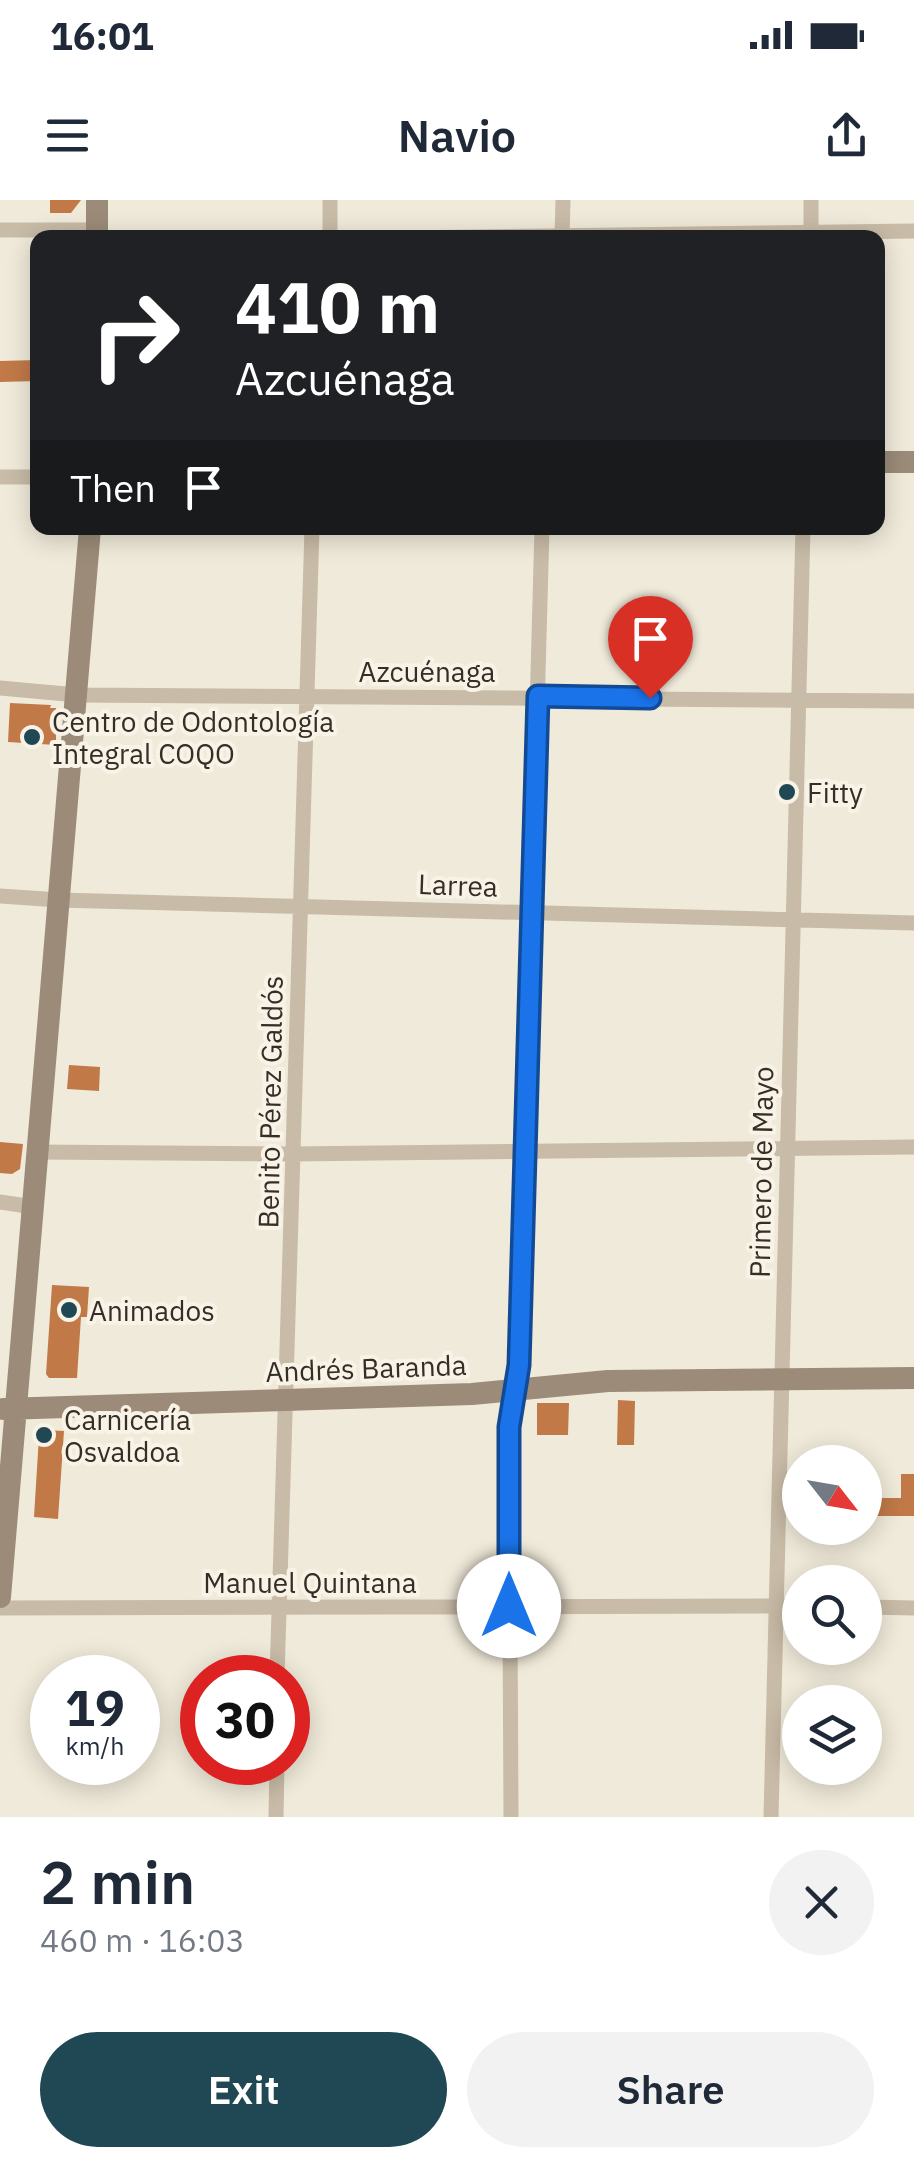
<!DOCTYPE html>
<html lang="en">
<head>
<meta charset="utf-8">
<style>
  body { margin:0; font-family:"IBM Plex Sans",sans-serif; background:#f2f2f3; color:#1f2937; height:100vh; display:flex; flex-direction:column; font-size:38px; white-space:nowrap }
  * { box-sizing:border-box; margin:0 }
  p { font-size:32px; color:#747a83 }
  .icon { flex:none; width:55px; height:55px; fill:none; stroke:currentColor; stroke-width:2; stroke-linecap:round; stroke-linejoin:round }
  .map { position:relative; height:1617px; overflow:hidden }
  .drawer { display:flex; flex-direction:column; background:#fff; flex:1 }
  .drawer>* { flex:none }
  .banner { position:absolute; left:30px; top:30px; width:855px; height:305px; border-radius:20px; box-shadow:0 5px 25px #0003; background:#202124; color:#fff; overflow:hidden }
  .needle { width:65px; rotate:121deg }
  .tools { position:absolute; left:782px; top:1245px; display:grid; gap:20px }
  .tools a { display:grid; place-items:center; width:100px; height:100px; border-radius:50%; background:#fff; box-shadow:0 5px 25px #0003; font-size:50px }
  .speed { position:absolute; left:30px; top:1455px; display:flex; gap:20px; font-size:50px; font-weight:700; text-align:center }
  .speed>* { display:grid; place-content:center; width:130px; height:130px; border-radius:50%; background:#fff; box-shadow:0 5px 25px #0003; line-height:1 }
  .speed small { font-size:25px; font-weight:400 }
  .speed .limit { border:15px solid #d22; background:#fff; color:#111 }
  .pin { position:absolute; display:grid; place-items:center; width:85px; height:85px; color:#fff; margin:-102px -42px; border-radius:50% 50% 50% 0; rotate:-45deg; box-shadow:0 0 10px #0007 }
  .pin .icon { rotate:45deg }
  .me { position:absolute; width:110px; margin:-55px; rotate:0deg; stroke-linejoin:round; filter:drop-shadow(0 0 8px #0008) }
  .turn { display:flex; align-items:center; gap:35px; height:210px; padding:0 40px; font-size:45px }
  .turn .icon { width:130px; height:130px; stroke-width:2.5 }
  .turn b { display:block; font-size:70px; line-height:85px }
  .then { display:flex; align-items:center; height:95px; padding:0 40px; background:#0003; gap:20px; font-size:38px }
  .round { display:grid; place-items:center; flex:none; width:105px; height:105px; border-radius:52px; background:#f2f2f3 }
  .summary { display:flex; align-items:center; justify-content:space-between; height:170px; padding:0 40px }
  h1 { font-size:60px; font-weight:600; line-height:75px }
  .cta { display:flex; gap:20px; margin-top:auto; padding:20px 40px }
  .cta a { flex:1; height:115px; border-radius:60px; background:#1f4854; color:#fff; font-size:40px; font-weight:600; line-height:115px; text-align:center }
  .cta a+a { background:#f2f2f3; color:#1f2937 }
  .status { display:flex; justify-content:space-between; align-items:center; height:70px; padding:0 50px; background:#fff; direction:ltr }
  .status svg { height:28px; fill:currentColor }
  header { display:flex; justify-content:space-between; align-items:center; height:130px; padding:0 40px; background:#fff; font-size:45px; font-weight:600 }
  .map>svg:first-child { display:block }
  .building { fill:#c17948 }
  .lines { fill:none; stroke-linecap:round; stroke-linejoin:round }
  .street { stroke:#c8bba7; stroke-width:15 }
  .secondary { stroke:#9b8b78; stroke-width:22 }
  .route-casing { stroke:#114b97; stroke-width:25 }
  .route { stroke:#1a73e8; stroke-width:18 }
  .poi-dot { fill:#1f4854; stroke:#f8f3e6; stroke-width:4 }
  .labels { text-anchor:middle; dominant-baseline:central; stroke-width:8; stroke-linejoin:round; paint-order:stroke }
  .street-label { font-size:28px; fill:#342e27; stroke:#f8f3e6 }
  .poi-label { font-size:28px; fill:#342e27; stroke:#f8f3e6; text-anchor:start }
</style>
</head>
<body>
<div class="status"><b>16:01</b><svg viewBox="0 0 49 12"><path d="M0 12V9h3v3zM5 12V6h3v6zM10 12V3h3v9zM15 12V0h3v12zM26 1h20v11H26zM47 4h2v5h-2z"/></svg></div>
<header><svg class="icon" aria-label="menu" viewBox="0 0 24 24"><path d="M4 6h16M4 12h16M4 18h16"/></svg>Navio<svg class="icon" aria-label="share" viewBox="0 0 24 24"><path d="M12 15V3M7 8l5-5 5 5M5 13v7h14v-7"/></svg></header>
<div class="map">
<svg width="914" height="1617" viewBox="0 0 914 1617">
  <rect width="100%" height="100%" fill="#f0eada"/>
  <path class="building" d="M50 0H81L71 13H50Z
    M38 160V181L0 182V161Z
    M10 503 51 505 50 508H56V545L8 542Z
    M69 865 100 867 99 891 67 889Z
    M0 942 23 944 20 969 12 974 0 973Z
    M52 1085 89 1087 87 1117H81L77 1178H49L46 1174Z
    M618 1200 635 1201 634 1245H617Z
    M537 1203H569L568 1235H537Z
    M45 1230 64 1231 58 1319 34 1317 39 1236Z
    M901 1274H914V1316H873V1298H901Z"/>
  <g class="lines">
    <path class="street" d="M0 30H97
      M330 38V0
      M405 38 914 31
      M562 38 563 0
      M811 38V0
      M0 277H38
      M0 488 77 495 914 501
      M0 696 59 700 914 723
      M38 952 291 954 914 947
      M0 1002 33 1007
      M865 1407 914 1408
      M0 1408 800 1406
      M277 1478 312 328
      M276 1617 277 1562
      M511 1617 509 1227 519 1165 542 328
      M771 1617 803 328"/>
    <path class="secondary" d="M97 0V38
      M878 262H914
      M3 1209 472 1194 608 1181 914 1178
      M0 1397 90 328"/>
  </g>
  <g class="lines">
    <defs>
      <path id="route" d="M509 1406V1227L519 1165 538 496 650 498"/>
    </defs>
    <use href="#route" class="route-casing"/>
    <use href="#route" class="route"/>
  </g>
  <g class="poi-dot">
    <circle cx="32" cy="537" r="10"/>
    <circle cx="787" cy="592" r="10"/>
    <circle cx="69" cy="1110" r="10"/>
    <circle cx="44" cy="1235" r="10"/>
  </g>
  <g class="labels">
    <g class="street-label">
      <text x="427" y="471">Azcuénaga</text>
      <text transform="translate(458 685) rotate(2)">Larrea</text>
      <text transform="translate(270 902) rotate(-89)">Benito Pérez Galdós</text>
      <text transform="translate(761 972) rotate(-89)">Primero de Mayo</text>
      <text transform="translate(366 1168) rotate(-2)">Andrés Baranda</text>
      <text x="310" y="1382">Manuel Quintana</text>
    </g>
    <g class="poi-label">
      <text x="52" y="521">Centro de Odontología<tspan x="52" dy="32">Integral COQO</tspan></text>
      <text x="807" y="592">Fitty</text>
      <text x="89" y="1110">Animados</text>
      <text x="64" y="1219">Carnicería<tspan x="64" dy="32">Osvaldoa</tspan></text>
    </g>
  </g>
</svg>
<div class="tools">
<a><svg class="needle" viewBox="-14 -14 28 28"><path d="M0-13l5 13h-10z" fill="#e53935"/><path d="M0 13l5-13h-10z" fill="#747a83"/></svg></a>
<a><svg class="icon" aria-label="search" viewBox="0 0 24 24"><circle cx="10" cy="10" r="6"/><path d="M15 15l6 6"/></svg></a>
<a><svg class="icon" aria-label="layers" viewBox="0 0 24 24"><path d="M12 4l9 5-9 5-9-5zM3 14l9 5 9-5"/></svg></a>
</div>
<div class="speed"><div>19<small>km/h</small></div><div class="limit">30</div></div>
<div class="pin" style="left:650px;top:498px;background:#d93025"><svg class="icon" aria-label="arrive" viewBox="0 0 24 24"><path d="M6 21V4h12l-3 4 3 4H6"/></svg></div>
<svg class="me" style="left:509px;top:1406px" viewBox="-20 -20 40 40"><circle r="19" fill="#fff"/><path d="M0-13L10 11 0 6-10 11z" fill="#1a73e8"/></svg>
<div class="banner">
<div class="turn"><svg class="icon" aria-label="right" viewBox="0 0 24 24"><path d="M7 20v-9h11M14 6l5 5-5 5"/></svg><div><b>410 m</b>Azcuénaga</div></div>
<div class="then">Then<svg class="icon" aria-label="arrive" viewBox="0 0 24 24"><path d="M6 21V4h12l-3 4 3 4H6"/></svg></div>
</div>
</div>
<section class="drawer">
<div class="summary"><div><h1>2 min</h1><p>460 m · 16:03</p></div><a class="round"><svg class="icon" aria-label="close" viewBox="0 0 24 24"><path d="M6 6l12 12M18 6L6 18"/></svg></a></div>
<div class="cta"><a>Exit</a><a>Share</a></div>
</section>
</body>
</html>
